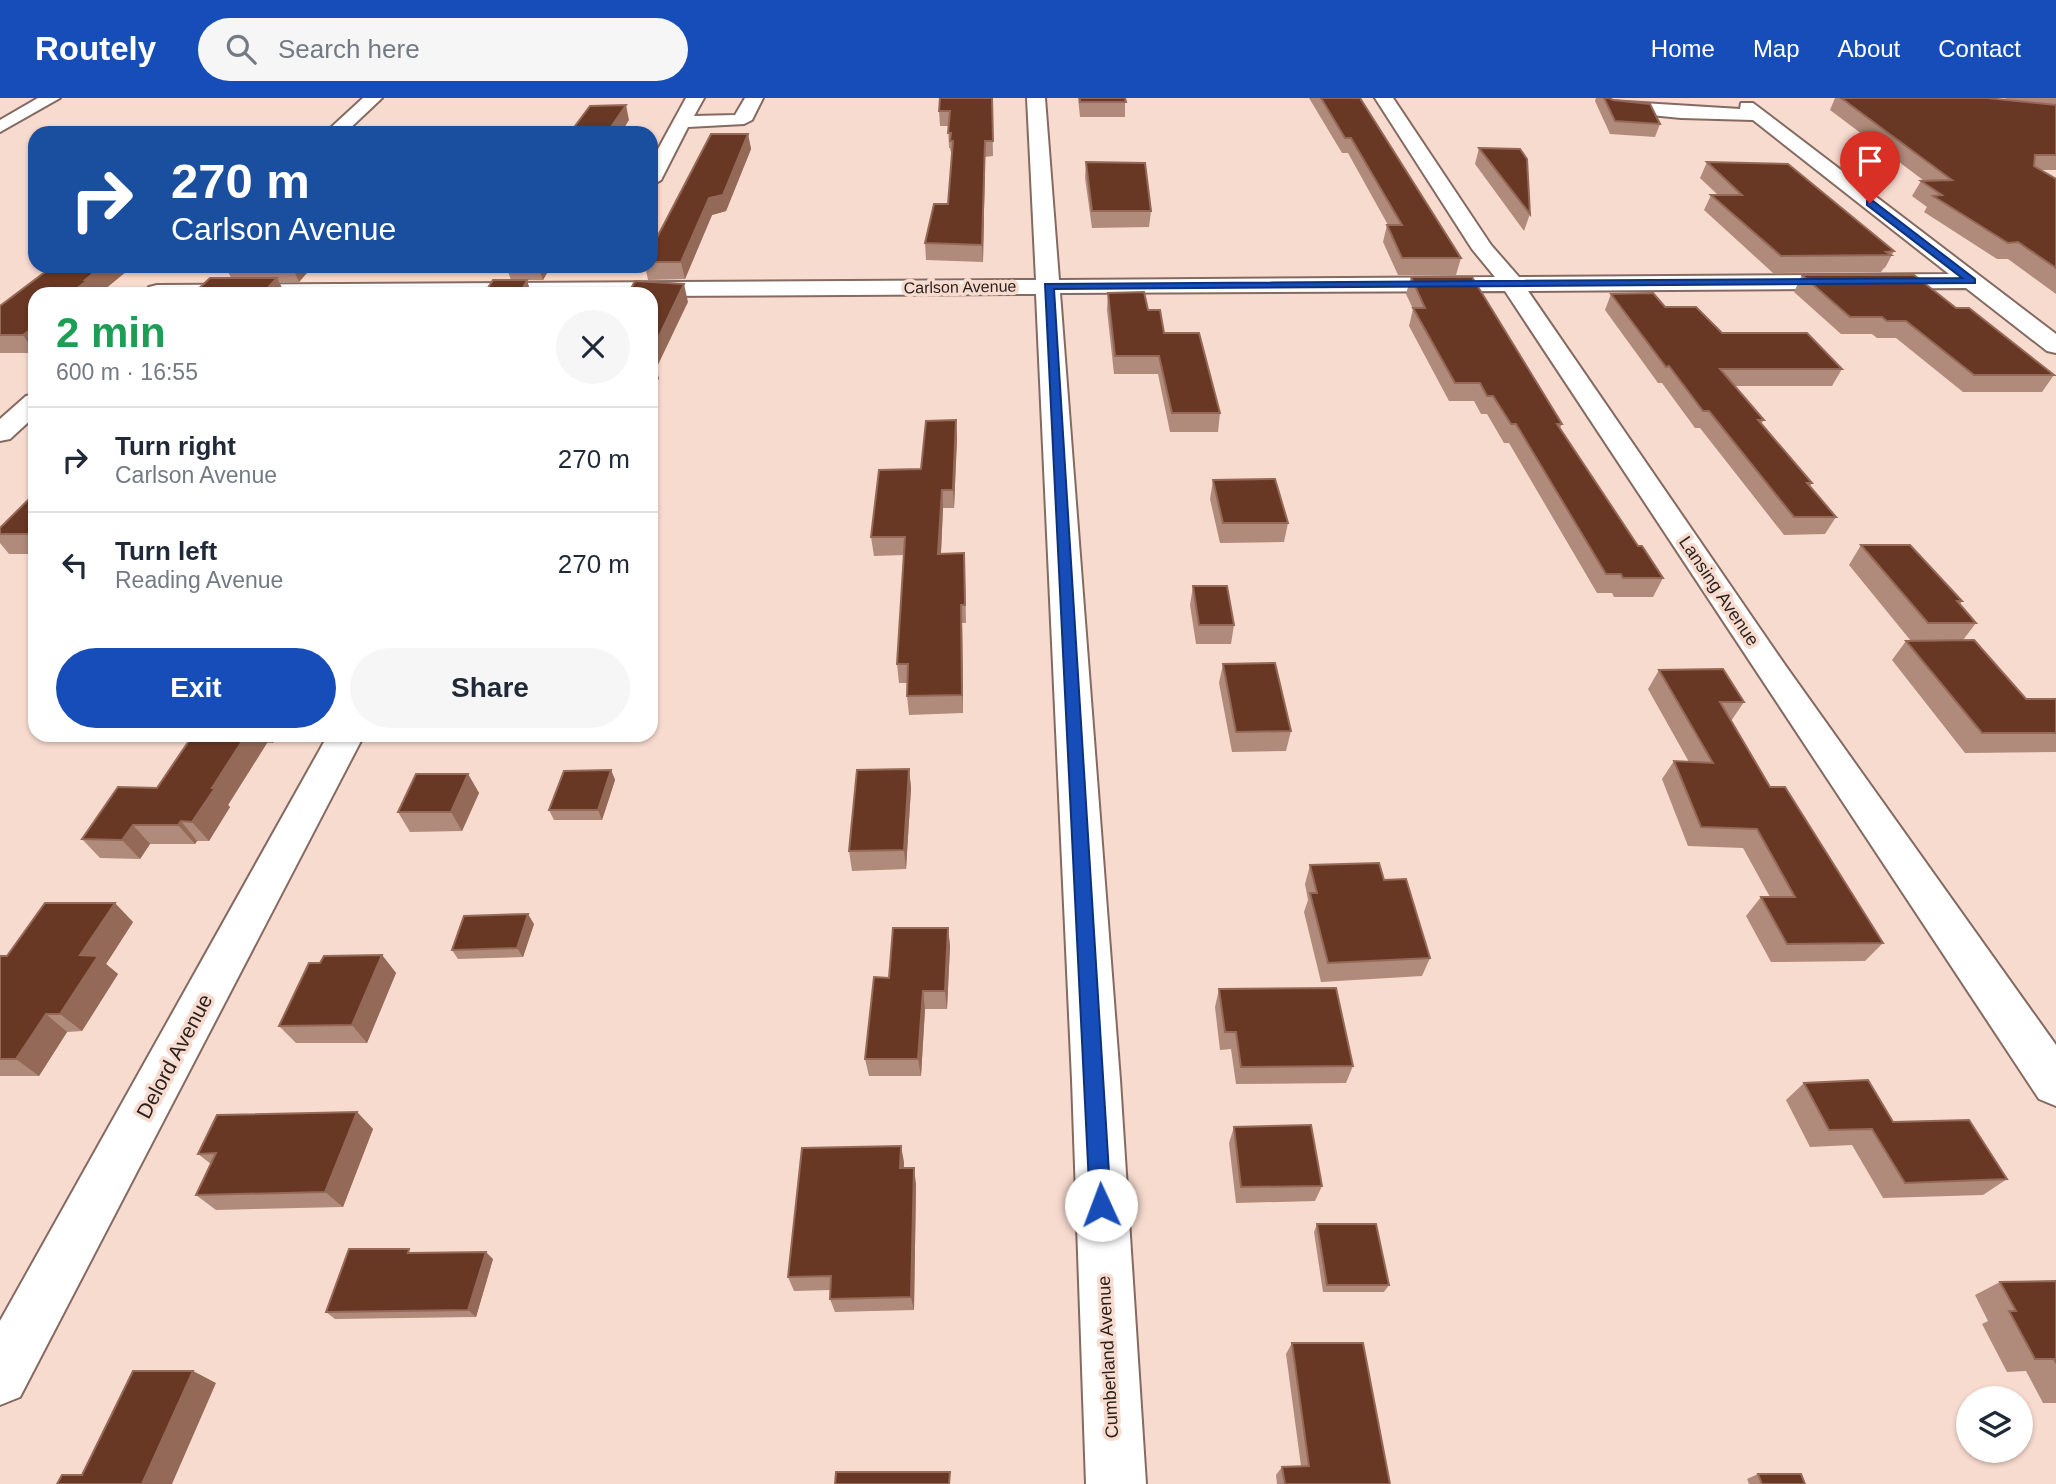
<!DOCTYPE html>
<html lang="en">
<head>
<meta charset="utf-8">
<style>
  body { margin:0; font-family:Helvetica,sans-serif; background:#f6f6f7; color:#1f2937; height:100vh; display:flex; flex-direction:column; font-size:26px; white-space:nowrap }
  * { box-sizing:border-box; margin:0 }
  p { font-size:23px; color:#747a83 }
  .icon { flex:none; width:38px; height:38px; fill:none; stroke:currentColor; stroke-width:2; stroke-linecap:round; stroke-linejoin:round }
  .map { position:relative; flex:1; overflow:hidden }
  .side { position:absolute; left:28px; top:189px; width:630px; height:455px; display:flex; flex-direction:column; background:#fff; border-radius:21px; box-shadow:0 2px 5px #0004 }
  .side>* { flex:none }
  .top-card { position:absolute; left:28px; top:28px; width:630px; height:147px; border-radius:21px; box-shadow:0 2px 5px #0004; background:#1a4fa0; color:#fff; overflow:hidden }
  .fabs { position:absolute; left:1956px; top:1288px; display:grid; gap:14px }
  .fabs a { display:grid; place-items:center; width:77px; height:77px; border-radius:50%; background:#fff; box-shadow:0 2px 5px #0004; font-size:35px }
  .pin { position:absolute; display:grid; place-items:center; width:60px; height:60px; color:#fff; margin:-72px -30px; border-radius:50% 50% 50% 0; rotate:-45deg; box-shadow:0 0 7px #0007 }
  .pin .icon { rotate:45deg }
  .me { position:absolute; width:77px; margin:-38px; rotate:358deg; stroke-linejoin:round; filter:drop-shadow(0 0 5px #0008) }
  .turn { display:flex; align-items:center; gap:24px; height:147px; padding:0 28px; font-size:32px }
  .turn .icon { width:91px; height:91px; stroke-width:2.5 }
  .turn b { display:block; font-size:49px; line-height:60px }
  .round { display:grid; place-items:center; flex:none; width:74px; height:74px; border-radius:37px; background:#f6f6f7 }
  .summary { display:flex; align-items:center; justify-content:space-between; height:119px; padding:0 28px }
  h1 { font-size:42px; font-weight:700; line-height:52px; color:#1e9e55 }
  .cta { display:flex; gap:14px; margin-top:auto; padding:14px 28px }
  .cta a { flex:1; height:80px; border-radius:42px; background:#164db9; color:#fff; font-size:28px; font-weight:700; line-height:80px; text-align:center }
  .cta a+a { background:#f6f6f7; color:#1f2937 }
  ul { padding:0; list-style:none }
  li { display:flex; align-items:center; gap:21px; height:105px; padding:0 28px; border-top:2px solid #e0e1e3 }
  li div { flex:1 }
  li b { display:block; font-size:26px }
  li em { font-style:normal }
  header { display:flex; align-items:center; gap:42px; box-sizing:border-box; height:98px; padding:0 35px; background:#164db9; color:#fff }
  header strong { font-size:33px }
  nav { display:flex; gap:38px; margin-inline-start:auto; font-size:24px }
  .search { width:490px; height:63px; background:#f6f6f7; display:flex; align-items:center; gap:18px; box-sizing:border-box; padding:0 24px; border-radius:38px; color:#747a83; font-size:26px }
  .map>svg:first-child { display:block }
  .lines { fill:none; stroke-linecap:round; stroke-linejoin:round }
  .minor-casing { stroke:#846a60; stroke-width:4 }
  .minor { fill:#fff; fill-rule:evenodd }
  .wall { fill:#b08a7a }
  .shaded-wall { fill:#946957 }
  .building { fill:#693824; stroke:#946957; stroke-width:2 }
  .route { fill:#164db9; stroke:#0e3278; stroke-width:2 }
  .labels { text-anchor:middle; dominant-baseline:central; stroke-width:7; stroke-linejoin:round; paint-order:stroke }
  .far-street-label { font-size:16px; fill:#291f1b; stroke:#f8dbcf }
  .street-label { font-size:18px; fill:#291f1b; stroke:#f8dbcf }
  .near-street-label { font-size:21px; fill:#291f1b; stroke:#f8dbcf }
</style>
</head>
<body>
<header>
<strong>Routely</strong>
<div class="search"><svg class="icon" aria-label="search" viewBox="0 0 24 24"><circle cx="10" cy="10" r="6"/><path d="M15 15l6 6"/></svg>Search here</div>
<nav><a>Home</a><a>Map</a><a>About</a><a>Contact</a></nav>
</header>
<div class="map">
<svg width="2056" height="1386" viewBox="0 0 2056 1386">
  <rect width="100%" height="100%" fill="#f8dbcf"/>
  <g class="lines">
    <defs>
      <path id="minor" d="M38 0H60L0 34V22Z
        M363 0H382L345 35H325Z
        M686 0H704L694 18 735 17 745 0H763L752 22 744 26 688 29 661 82 651 88V64Z
        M1027 0H1045L1059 182 1495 179 1472 151 1375 0H1393L1491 147 1519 179 1949 176 1753 22 1681 20 1610 13 1601 8 1610 3 1740 11 1741 5H1753L2056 236V255L2047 253 1966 190 1528 193 1785 567 2056 947V1008L2039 1001 1505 193 1060 195 1120 982 1146 1386H1086L1072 982 1036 196 651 198 145 194 149 189 157 187 1036 182Z
        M35 296V318L10 341 0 343V321L26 298Z
        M328 637H364L20 1299 0 1307V1223Z"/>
    </defs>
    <use href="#minor" class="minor-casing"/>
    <use href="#minor" class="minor"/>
  </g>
  <path class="wall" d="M992 0 993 58 985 59 983 164 926 162 925 145 948 106 952 59 950 50H949L948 28H940L939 13Z
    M1076 0H1125V19H1080L1078 0Z
    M1309 0H1360L1461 160 1456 177H1398L1383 144 1387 127H1388L1348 55H1342Z
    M1596 0H1609L1660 26 1655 39 1610 36 1595 3Z
    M1835 0H1987L2013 3 2004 0H2056V72H2041L2056 81V196L2008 161H1997L1924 114 1927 109 1912 98 1921 83 1923 82 1830 12Z
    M748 36 751 51 726 113 712 117 685 181 648 182 645 168H651V151Z
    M1479 50 1530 116 1524 133 1475 66Z
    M1086 64 1151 113 1149 129 1092 130 1085 80Z
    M1707 64 1894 153 1885 170H1884L1881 174 1773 175 1704 112 1711 97H1718L1700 80Z
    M53 168H133L99 196H35V255H0V208Z
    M226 168H355H313L299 184H279L285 196H193L231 180 226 169Z
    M506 168H551L543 182H521H527L531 196H484L511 182Z
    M1802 177 1956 210 2054 277 2042 294H1963L1896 240H1877L1872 236H1841L1794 194Z
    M1411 179 1562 326 1560 330 1638 448 1663 480 1653 499H1614L1612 495H1597L1509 345H1504L1487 316H1481L1474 303H1449L1409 228 1413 211 1406 196Z
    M1108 195 1164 235 1220 315 1218 334H1170L1158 276H1114L1107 212Z
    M1611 196 1665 209 1722 235 1842 271 1832 288H1735L1764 322 1761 326 1812 385 1810 388 1836 419 1825 436 1784 437 1700 330H1695L1662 285H1658L1605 212Z
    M956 322 957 340 954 410H943L941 456 965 474 966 525H962L963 615 909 617 907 598V585H899L897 566 904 457 874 458 871 439Z
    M1213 382 1288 425 1284 444 1220 445 1210 401Z
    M35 401V456H9L0 445V430Z
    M1861 447 1962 503 1960 506 1976 525 1963 542 2026 601H2056V654L1965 655 1892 562 1906 543H1911L1849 467Z
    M1193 488 1234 527 1231 546H1196L1190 507Z
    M1223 566 1291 633 1286 653 1232 654 1219 585Z
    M1659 572 1744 604 1731 623 1770 689 1883 845 1865 863 1771 864 1746 818 1761 799H1770L1743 750 1688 748 1662 681 1674 663 1689 664 1648 591Z
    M193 637H278L273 645H267L228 707 230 709 209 743H197L195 746H150L140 761 100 760 82 741 157 690Z
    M909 671 911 690 906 771 852 773 849 753Z
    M611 672 615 682 602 722H554L549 712Z
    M468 676 479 695 462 733 410 734 398 714Z
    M1310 767 1430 860 1422 878 1321 884 1304 814 1308 802 1305 786Z
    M133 824 106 866 118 876 82 933 67 934 39 978H0V858H7Z
    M534 826 523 859 458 861 452 852Z
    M948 830 950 848 947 911H925L921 978H869L865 961 889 880Z
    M382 857 396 875 367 945H296L279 928 320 865Z
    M1219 891 1353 968 1346 985 1236 986 1231 951 1220 952 1215 909Z
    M1804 985 1893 1024 2007 1081 1983 1097 1883 1100 1852 1047 1810 1049 1786 1002Z
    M357 1014 373 1031 343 1109 216 1112 196 1097 211 1066 198 1056Z
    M1234 1029 1322 1088 1315 1103 1236 1105 1229 1045Z
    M904 1064V1070L916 1086 914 1212 835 1214 830 1201V1192L794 1193 788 1179Z
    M1317 1126 1389 1187 1384 1194H1323L1314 1134Z
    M413 1155 493 1161 476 1219 335 1221 326 1214Z
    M2056 1183V1305H2043L2026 1273 2007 1274 1982 1226 1988 1223 1975 1197 2000 1184Z
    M1292 1245 1390 1386H1277L1276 1377 1282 1369 1301 1368 1286 1256Z
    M1758 1376 1805 1386H1749L1747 1381Z"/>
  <path class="shaded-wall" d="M626 7 629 22 621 35H607Z
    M748 36 751 51 726 113 712 117 685 181 681 164 709 100Z
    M985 43V59L983 164 982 147Z
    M102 168H133L99 196H75L85 182Z
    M292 168H313L299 184Z
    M538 168H551L543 182Z
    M277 180 285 196H262Z
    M527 182 531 196H520Z
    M684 186 688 204 656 271 659 280 651 299V255Z
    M35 228V254L23 237Z
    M956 322 957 340 954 410 953 392Z
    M942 392 943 410 940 474 938 456Z
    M961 507 962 525 963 615 962 597Z
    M246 637H262L267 645 228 707 230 709 209 743 192 724 212 690Z
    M267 637H278L273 645Z
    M909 671 911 690 906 771 904 752Z
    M611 672 615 682 602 722 598 712Z
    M468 676 479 695 462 733 451 714Z
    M181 723 197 743 195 746 178 727Z
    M133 727 150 746 140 761 122 742Z
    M115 805 133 824 106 866 118 876 82 933 60 916 80 857Z
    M528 816 534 826 523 859 517 850Z
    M948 830 950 848 947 911 945 893Z
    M382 857 396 875 367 945 352 927Z
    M923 893 925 911 921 978 918 961Z
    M46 916 67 934 39 978 16 961Z
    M357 1014 373 1031 343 1109 325 1094Z
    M901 1048 904 1064 903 1086 900 1070Z
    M914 1070 916 1086 914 1212 911 1199Z
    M486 1154 493 1161 476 1219 468 1212Z
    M193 1273 216 1285 172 1386H142Z"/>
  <path class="building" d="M940 0H992L993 43H985L982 147 925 145 934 106H948L953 43H950L951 35H948L950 13H939Z
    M1080 0H1125L1126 4H1080Z
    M1321 0H1360L1461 160H1402L1387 127H1402L1351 40H1345Z
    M1604 0H1609L1613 2 1650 6 1660 26 1615 23Z
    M1841 0H1987L2056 7V57H2035L2034 68 2056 81V170L2018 144 2008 145 1933 98 1942 97 1921 83 1952 82Z
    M626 7 607 35H576L572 32 590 8Z
    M711 36H748L723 97 709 100 681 164H651V151Z
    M1479 50 1520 51 1527 61 1530 116Z
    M1086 64 1145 65 1151 113H1092Z
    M1707 64 1788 66 1894 153 1886 154 1891 157 1781 158 1711 97H1742Z
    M53 168H102L85 182H88L80 188H85L75 196H35V228L23 237H0V208Z
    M226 168H292L226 169Z
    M1802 177H1914L1956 210H1969L2054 277H1974L1906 223H1887L1882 219H1850Z
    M1411 179H1472L1562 326H1557L1638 448H1642L1663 480H1623L1621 476H1606L1516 326H1511L1493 298H1487L1480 285H1455L1413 210H1425Z
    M210 180H277L262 196H193Z
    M493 182H527L520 196H484Z
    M635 183 684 186 651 255V196H628Z
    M1144 194 1148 212H1160L1164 235H1199L1220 315H1172L1159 258H1115L1108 195Z
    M1653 195 1665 209H1696L1722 235H1807L1842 271H1720L1764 322H1758L1812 385H1807L1836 419H1794L1709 313H1703L1669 268 1666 269 1611 196Z
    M956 322 953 392H942L938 456 964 455 965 507H961L962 597 907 598 908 566H897L905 439H871L879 372 921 371 926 323Z
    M1275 381 1288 425H1223L1213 382Z
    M29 401H35V436H0V430Z
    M1861 447H1910L1962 503H1957L1976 525H1928Z
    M1193 488H1227L1234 527H1199Z
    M1974 542 2026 601H2056V635H1982L1906 543Z
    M1275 565 1291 633 1236 634 1223 566Z
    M1723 571 1744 604H1720L1770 689H1785L1883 845 1787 846 1761 799H1795L1757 731 1701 729 1674 663 1713 665 1659 572Z
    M193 637H246L212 690H215L192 724 181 723 178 727H133L122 742 82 741 118 689 157 690Z
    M909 671 904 752 849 753 857 672Z
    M611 672 598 712H549L564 673Z
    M416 676H468L451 714H398Z
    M1379 765 1384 782 1406 781 1430 860 1328 865 1310 795H1317L1310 767Z
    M45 805H115L80 857 98 858 60 916H46L16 961H0V858H7Z
    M528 816 517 850 452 852 464 818Z
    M893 830H948L945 893H923L918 961H865L874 879 889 880Z
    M382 857 352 927 279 928 309 865H320L324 858Z
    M1336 890 1353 968 1241 969 1236 934H1225L1219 891Z
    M1868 982 1893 1024 1969 1022 2007 1081 1905 1085 1872 1031 1829 1032 1804 985Z
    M357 1014 325 1094 196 1097 216 1055 198 1056 217 1017Z
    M1311 1027 1322 1088 1241 1089 1234 1029Z
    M901 1048 900 1070H914L911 1199 830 1201 831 1178 788 1179 802 1050Z
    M1317 1126H1376L1389 1187H1327Z
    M349 1151H409L408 1155 486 1154 468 1212 326 1214Z
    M2056 1183V1265L2054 1261H2035L2009 1213H2016L2000 1184Z
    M1292 1245H1363L1390 1386H1285L1282 1369 1309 1368Z
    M133 1273H193L142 1386H57L62 1377H82Z
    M836 1374H950L949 1386H835Z
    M1758 1376H1801L1805 1386H1762Z"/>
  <path class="route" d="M1867 103H1873L1975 181V185L1054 191 1111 1107 1108 1115 1101 1118 1093 1115 1090 1107 1045 186 1962 180 1867 107Z"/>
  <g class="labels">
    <g class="far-street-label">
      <text transform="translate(960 189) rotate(-1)">Carlson Avenue</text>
    </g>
    <g class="street-label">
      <text transform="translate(1719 493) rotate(56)">Lansing Avenue</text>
      <text transform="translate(1108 1259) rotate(-93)">Cumberland Avenue</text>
    </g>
    <g class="near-street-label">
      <text transform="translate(174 958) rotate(-62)">Delord Avenue</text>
    </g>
  </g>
</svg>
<div class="fabs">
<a><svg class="icon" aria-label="layers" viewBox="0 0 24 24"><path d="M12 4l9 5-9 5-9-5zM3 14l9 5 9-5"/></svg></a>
</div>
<div class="pin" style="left:1870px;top:105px;background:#d93025"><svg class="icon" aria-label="arrive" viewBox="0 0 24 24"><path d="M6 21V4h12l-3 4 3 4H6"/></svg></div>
<svg class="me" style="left:1101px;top:1107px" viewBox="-20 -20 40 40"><circle r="19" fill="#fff"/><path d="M0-13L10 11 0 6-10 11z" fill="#164db9"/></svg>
<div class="top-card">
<div class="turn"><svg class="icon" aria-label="right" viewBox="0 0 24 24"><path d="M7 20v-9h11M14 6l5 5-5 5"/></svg><div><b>270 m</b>Carlson Avenue</div></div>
</div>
<section class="side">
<div class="summary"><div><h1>2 min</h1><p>600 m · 16:55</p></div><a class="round"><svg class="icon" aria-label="close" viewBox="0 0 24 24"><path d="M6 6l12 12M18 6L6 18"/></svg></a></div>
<ul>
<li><svg class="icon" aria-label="right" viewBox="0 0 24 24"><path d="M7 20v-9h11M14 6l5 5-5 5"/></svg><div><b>Turn right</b><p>Carlson Avenue</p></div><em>270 m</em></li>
<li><svg class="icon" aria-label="left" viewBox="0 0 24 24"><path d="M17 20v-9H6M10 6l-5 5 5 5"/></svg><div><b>Turn left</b><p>Reading Avenue</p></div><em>270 m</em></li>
</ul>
<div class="cta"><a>Exit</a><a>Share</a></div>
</section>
</div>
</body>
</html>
